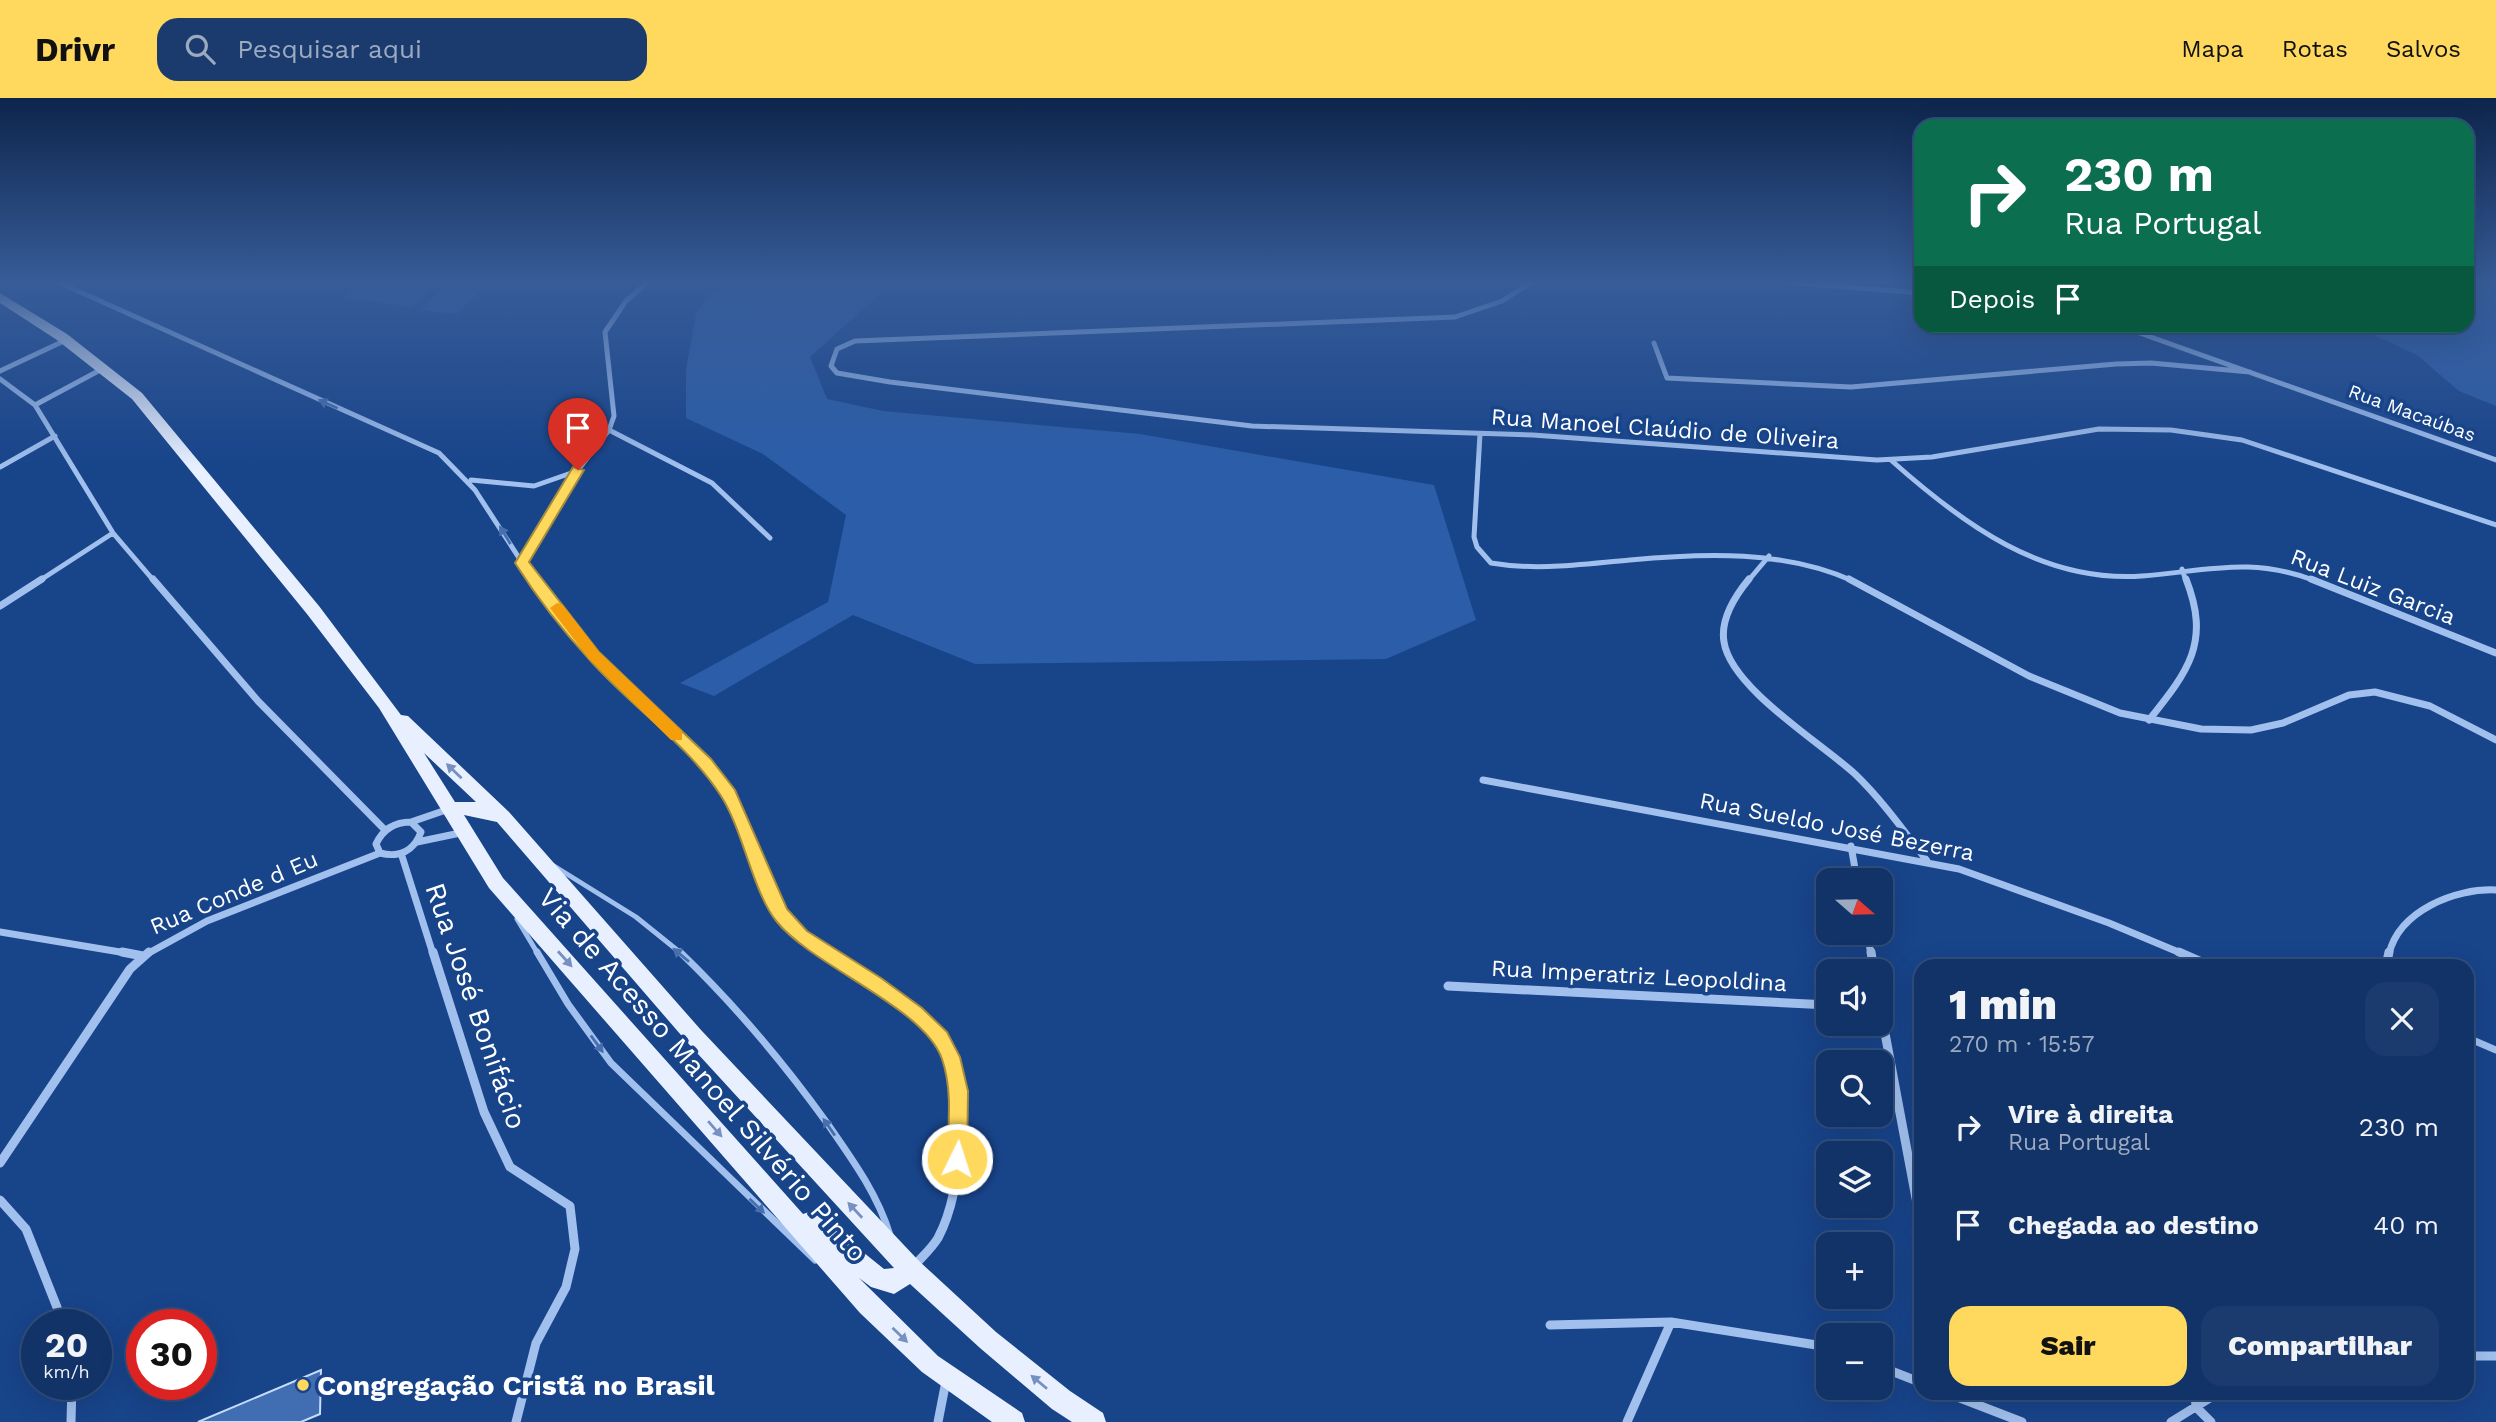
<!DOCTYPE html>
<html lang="pt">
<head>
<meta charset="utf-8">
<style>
  body { margin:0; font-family:"Work Sans",sans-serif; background:#1b3b6e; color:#f1f3f6; height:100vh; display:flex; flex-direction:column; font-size:26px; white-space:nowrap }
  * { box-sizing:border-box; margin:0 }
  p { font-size:23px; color:#9caac0 }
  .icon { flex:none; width:38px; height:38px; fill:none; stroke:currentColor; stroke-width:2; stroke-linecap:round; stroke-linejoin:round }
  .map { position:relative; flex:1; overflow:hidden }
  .drawer { position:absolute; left:1914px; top:861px; width:560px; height:441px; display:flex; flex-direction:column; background:#123368; border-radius:21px; box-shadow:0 7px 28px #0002,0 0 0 2px #314e7c }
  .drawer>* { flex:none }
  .banner { position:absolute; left:1914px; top:21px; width:560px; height:214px; border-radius:21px; box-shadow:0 7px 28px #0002,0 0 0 2px #314e7c; background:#0b6e4f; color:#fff; overflow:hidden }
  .needle { width:46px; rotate:110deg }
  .fabs { position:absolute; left:1816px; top:770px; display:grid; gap:14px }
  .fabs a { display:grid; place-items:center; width:77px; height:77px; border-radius:14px; background:#123368; box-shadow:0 7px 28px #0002,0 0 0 2px #314e7c; font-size:35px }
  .speed { position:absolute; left:21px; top:1211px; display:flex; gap:14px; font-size:35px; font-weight:700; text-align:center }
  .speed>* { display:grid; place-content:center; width:91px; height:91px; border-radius:50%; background:#123368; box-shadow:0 7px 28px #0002,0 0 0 2px #314e7c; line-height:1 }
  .speed small { font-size:18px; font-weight:400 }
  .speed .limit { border:10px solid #d22; background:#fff; color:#111 }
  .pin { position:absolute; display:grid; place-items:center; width:60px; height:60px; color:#fff; margin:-72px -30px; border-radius:50% 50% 50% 0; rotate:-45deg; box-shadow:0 0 7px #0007 }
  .pin .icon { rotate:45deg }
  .me { position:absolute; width:77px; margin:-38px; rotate:4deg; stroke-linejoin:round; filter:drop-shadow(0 0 5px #0008) }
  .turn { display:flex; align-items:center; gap:24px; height:147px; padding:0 35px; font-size:32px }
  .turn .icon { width:91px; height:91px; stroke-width:2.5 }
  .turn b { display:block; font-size:49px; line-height:60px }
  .then { display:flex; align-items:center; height:66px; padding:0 35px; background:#0003; gap:14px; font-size:26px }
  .round { display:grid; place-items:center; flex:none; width:74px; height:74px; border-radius:21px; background:#1b3b6e }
  .summary { display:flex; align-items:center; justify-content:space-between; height:119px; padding:0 35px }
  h1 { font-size:42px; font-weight:800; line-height:52px }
  .button { display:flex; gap:14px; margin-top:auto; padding:14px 35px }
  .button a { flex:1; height:80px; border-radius:21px; background:#ffd85e; color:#111; font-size:28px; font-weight:800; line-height:80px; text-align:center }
  .button a+a { background:#1b3b6e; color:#f1f3f6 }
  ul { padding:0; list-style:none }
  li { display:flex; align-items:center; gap:21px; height:98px; padding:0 35px }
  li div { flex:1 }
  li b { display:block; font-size:26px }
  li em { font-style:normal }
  header { display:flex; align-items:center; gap:42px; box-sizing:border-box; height:98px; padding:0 35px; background:#ffd85e; color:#111 }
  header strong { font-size:33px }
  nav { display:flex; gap:38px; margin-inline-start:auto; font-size:24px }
  .search { width:490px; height:63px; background:#1b3b6e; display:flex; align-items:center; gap:18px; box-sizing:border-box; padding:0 24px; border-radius:21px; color:#9caac0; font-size:26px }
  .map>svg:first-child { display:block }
  .green { fill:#2b5da8 }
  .building { fill:#416eb2; stroke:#c7dcfa; stroke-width:2 }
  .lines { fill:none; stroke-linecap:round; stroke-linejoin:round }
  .lane-far1 { stroke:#a1c0ee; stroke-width:5 }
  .lane { stroke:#a1c0ee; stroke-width:7 }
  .street-far2 { stroke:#a1c0ee; stroke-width:5 }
  .street-far1 { stroke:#a1c0ee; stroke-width:7 }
  .street { stroke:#a1c0ee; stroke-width:9 }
  .primary { fill:#e8f0ff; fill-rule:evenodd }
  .oneway { fill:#486fad }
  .oneway2 { fill:#7691bf }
  .route { fill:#ffd85e; stroke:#a68c3d; stroke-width:2 }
  .slow { fill:#f59e0b }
  .poi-dot { fill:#ffd85e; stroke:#18448a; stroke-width:2.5 }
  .labels { text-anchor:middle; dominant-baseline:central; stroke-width:7; stroke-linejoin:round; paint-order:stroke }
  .far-street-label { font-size:19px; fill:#fff; stroke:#18448a }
  .street-label { font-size:23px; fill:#fff; stroke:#18448a }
  .near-street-label { font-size:28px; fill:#fff; stroke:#18448a }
  .near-poi-label { font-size:28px; font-weight:bold; fill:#fff; stroke:#18448a; text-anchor:start }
</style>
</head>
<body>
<header>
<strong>Drivr</strong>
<div class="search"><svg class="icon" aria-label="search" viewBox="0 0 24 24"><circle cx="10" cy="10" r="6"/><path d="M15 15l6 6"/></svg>Pesquisar aqui</div>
<nav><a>Mapa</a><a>Rotas</a><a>Salvos</a></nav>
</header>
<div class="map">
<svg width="2496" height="1324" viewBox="0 0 2496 1324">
  <rect width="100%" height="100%" fill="#18448a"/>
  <path class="green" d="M361 184 435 188 412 209 343 200Z
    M720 184H871L881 195 810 259 827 301 883 313 1140 336 1434 387 1476 522 1386 561 975 566 853 517 714 598 680 585 828 504 846 417 763 356 686 320V271L696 216Z
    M2468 184H2496V308L2459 293 2417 257 2354 228H2468Z
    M447 185 483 189 457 216 420 212Z"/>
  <path class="building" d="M321 1272 320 1316 301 1324H198Z"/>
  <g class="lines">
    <path class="lane-far1" d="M554 768 636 819 682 856
      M517 821 538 856"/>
    <path class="lane" d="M537 854 568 906 611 965 815 1162
      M680 854C735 907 783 964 827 1025 852 1061 877 1095 890 1137
      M2468 940 2496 952"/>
    <path class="street-far2" d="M58 184 439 355 475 392 534 483
      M1532 184 1502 203 1455 219 855 243 837 251 831 268 837 275 890 284 1252 328 1533 337 1877 362 1932 359 2099 331 2171 332 2242 342 2496 427
      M1783 184 1922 195
      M2120 228 2496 362
      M1654 245 1667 280 1851 289 2116 266 2151 265 2250 274
      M0 273 66 242
      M0 281 35 307 113 435 154 483
      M35 307 102 271
      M609 332 712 385 770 440
      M1480 336 1474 439 1477 449 1491 465C1538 473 1583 466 1630 462 1704 455 1784 452 1853 483
      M1892 363C1963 426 2042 485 2142 478 2207 473 2251 458 2316 483
      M0 369 55 338
      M471 382 534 388 577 373
      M522 465 578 372 609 332 614 318 605 234 626 203 648 184
      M2182 471 2186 483
      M39 483 113 435
      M1748 483 1769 458"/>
    <path class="street-far1" d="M153 481 258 603 385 732
      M533 481C552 508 572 536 596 560 640 604 691 641 726 692 770 755 749 806 827 856
      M1749 481C1735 498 1720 521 1724 544 1731 590 1821 645 1855 676 1882 702 1904 733 1927 763
      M1849 481 2029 578 2120 615 2201 631 2251 632 2283 625 2349 597 2375 594 2430 608 2496 642
      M2311 481 2496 555
      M0 508 42 481
      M2149 622C2188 573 2211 545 2186 481
      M1483 682 1959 771 2109 825 2183 856
      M411 724 421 734C414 753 399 760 380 755L376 746C383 731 394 724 411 724Z
      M411 724 449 711
      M417 744 465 734
      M1851 748 1857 782
      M401 755 433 856
      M0 834 132 856
      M1867 835 1871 856
      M147 856 207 823 380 755
      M2389 856C2399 813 2455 790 2496 792"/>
    <path class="street" d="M122 854 143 858
      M433 854 484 1014 510 1069 570 1108 575 1151 566 1189 536 1245 516 1324
      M825 854C862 879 907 900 937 935 973 978 964 1092 938 1140 932 1150 922 1159 914 1168
      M1871 854 1874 873
      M2179 854 2211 868
      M2386 868 2389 854
      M1448 888 1829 907
      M1881 914 1922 1132
      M0 1065 130 871 149 854
      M0 1102 26 1131 64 1227
      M1550 1227 1671 1224 1829 1249
      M2468 1258H2496
      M1881 1269 1922 1285
      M1947 1295 2022 1324
      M2195 1295 2196 1309
      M2196 1309 2211 1324
      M71 1324 72 1286
      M938 1324 946 1283
      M1627 1324 1671 1224
      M2171 1324 2218 1295"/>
    <path class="primary" d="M0 195 67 236 142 295 319 508 401 617 408 618 509 714 701 932 919 1163 996 1234 1070 1293 1103 1315 1106 1324H1072L1052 1311 980 1250 910 1186 894 1196 871 1189 859 1180 938 1258 1022 1315 1025 1324H992L922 1274 860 1215 489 790 379 610 307 516 132 301 57 242 0 205ZM424 655 476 704H455ZM464 717 497 724 687 944 894 1170 884 1171 817 1117 809 1114 803 1116 503 780Z"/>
  </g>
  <defs><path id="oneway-solid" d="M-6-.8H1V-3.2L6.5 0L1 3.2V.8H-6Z" transform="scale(1.75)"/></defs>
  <g class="oneway">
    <use href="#oneway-solid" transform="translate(328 306) rotate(-156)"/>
    <use href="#oneway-solid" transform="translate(505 437) rotate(-122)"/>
    <use href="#oneway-solid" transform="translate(681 857) rotate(-140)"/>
    <use href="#oneway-solid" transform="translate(597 946) rotate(54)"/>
    <use href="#oneway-solid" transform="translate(829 1029) rotate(-125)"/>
    <use href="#oneway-solid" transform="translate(757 1108) rotate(44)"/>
  </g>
  <g class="oneway2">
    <use href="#oneway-solid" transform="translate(454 673) rotate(-136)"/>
    <use href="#oneway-solid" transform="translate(565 861) rotate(48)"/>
    <use href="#oneway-solid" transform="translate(715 1031) rotate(49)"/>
    <use href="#oneway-solid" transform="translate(855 1112) rotate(-133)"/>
    <use href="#oneway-solid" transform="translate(900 1237) rotate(44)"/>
    <use href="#oneway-solid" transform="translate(1039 1284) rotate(-140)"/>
  </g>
  <linearGradient id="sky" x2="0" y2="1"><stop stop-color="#0d254c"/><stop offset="0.5" stop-color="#375c98"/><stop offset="1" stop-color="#375c98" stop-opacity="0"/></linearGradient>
  <rect width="2496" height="369" fill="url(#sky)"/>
  <path class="route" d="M573 369 584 372 529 464 599 554 711 661 735 692 787 811 807 833 881 880 922 910 947 934 960 959 968 993 967 1061 964 1067 957 1070 950 1067 947 1061C948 1028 953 993 942 961 924 909 814 869 777 824 753 795 743 732 721 698 687 645 630 608 589 561 562 532 536 498 515 465Z"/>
  <path class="slow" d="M557 505 562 506 599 554 682 633V642H671L589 561 550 510Z"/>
  <circle class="poi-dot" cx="303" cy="1287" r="7"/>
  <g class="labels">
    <g class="far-street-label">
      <text transform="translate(2412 315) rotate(20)">Rua Macaúbas</text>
    </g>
    <g class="street-label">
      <text transform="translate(1665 331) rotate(4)">Rua Manoel Claúdio de Oliveira</text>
      <text transform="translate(2373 489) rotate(21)">Rua Luiz Garcia</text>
      <text transform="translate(1837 729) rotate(11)">Rua Sueldo José Bezerra</text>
      <text transform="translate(234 795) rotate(-23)">Rua Conde d Eu</text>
      <text transform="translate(1639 878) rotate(3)">Rua Imperatriz Leopoldina</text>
    </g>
    <g class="near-street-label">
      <text transform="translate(476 908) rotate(71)">Rua José Bonifácio</text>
      <text transform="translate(703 977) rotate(49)">Via de Acesso Manoel Silvério Pinto</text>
    </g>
    <g class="near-poi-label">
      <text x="317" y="1287">Congregação Cristã no Brasil</text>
    </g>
  </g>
</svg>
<div class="fabs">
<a><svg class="needle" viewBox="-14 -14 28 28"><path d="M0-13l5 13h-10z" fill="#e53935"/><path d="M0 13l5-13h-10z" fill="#9caac0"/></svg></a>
<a><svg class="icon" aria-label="sound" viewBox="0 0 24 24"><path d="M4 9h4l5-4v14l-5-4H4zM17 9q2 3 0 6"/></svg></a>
<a><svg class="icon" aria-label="search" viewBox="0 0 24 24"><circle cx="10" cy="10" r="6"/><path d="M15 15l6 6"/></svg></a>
<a><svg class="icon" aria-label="layers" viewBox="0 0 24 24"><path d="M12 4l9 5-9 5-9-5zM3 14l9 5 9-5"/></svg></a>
<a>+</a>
<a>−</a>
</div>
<div class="speed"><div>20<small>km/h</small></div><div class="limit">30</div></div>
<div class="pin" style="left:578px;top:372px;background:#d93025"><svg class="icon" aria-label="arrive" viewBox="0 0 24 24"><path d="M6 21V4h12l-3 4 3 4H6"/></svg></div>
<svg class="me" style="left:957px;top:1061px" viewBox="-20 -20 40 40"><circle r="17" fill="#ffd85e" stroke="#fff" stroke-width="3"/><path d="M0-11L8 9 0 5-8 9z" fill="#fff"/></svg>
<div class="banner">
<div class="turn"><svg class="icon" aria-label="right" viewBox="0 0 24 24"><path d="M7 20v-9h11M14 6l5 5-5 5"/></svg><div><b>230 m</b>Rua Portugal</div></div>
<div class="then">Depois<svg class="icon" aria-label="arrive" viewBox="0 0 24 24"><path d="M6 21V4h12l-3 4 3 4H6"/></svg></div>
</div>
<section class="drawer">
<div class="summary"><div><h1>1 min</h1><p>270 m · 15:57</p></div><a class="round"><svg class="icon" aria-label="close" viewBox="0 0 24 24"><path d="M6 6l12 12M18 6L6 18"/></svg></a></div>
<ul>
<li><svg class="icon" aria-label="right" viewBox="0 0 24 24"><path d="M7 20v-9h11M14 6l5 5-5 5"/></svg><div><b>Vire à direita</b><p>Rua Portugal</p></div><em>230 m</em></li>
<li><svg class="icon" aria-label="arrive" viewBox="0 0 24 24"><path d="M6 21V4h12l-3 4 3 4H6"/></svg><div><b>Chegada ao destino</b></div><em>40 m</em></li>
</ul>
<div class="button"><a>Sair</a><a>Compartilhar</a></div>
</section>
</div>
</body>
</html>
